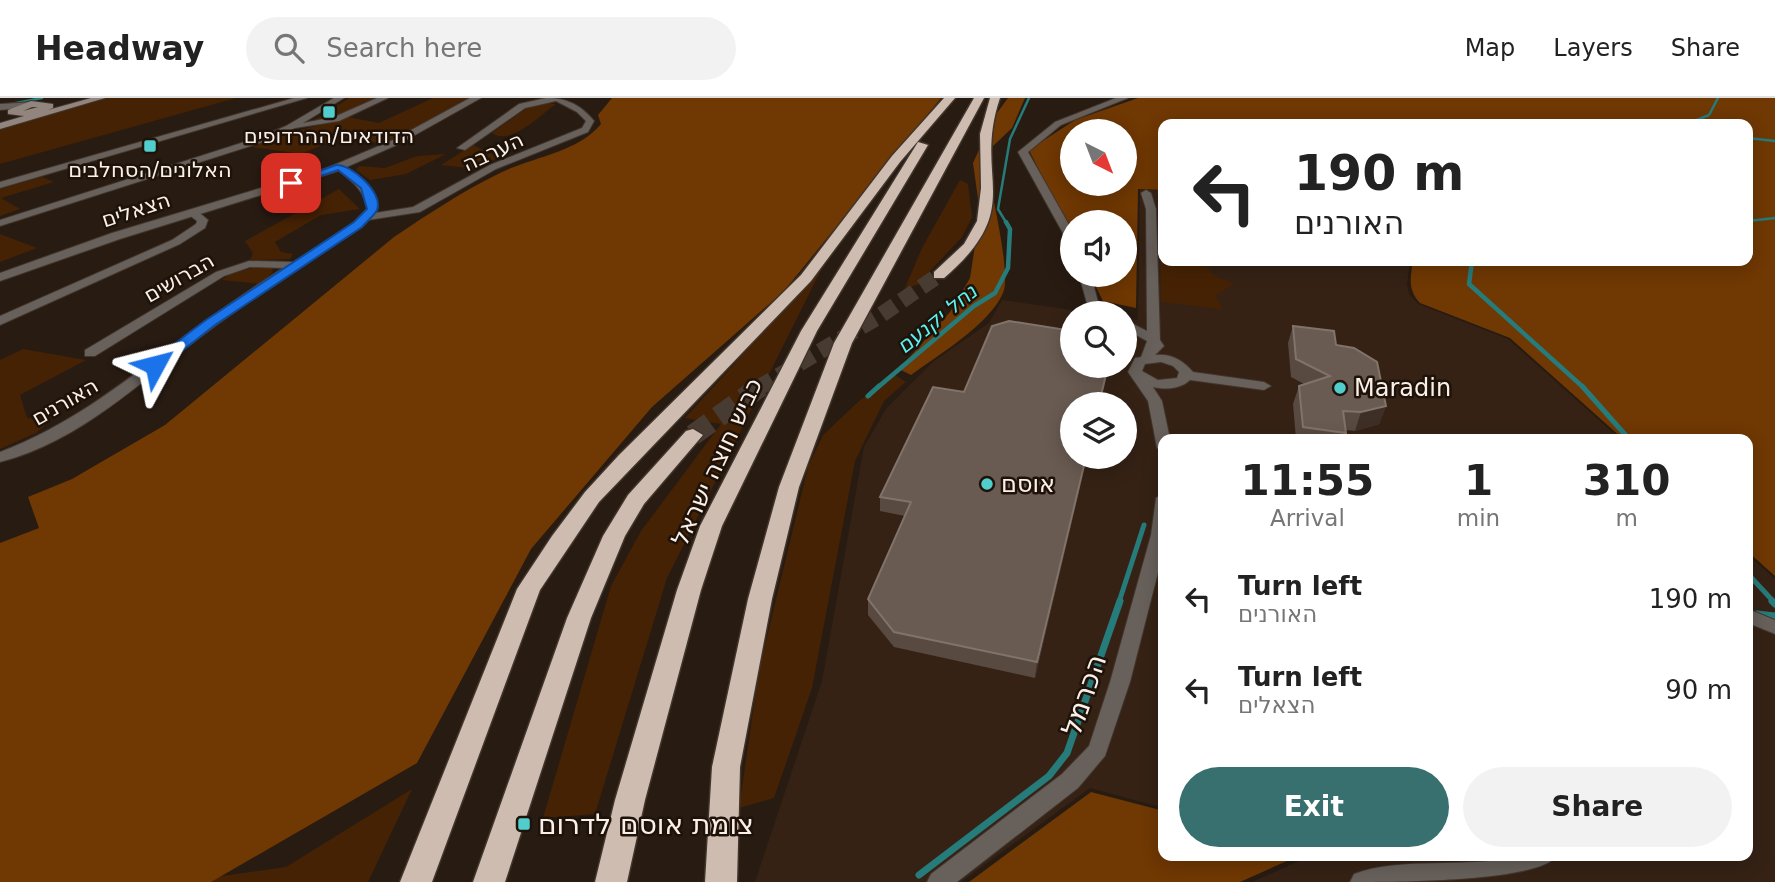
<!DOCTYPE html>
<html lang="en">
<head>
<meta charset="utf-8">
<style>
  body { margin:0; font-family:"DejaVu Sans","Noto Sans Hebrew",sans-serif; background:#f2f2f2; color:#222; height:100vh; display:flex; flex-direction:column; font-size:26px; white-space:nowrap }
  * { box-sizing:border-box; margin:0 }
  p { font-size:23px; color:#767676 }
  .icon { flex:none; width:38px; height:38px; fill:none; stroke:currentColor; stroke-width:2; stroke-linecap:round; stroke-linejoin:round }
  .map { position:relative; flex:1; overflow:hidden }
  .drawer { position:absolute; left:1158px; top:336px; width:595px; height:427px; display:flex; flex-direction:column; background:#fff; border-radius:14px; box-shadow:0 4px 18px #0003 }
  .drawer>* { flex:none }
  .guide { position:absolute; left:1158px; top:21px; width:595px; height:147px; border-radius:14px; box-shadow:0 4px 18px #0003; background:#fff; color:#222; overflow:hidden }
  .needle { width:46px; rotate:138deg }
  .controls { position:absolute; left:1060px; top:21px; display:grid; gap:14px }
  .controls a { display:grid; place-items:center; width:77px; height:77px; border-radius:50%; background:#fff; box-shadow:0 4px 18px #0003; font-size:35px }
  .pin { position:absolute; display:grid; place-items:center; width:60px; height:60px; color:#fff; margin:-30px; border-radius:14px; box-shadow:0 4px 10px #0006 }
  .me { position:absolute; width:77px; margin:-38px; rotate:52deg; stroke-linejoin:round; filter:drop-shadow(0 0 5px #0008) }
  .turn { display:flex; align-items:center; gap:24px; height:147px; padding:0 21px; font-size:32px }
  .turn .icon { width:91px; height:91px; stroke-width:2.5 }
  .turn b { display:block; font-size:49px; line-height:60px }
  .eta { display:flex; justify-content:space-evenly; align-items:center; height:119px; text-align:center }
  .eta b { font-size:42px; font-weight:700; line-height:49px }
  .action { display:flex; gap:14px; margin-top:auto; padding:14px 21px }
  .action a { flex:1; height:80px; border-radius:42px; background:#386f6f; color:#fff; font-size:28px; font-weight:700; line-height:80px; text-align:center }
  .action a+a { background:#f2f2f2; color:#222 }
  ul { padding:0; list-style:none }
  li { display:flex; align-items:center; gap:21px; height:91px; padding:0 21px }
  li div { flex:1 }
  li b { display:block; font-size:26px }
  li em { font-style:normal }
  header { display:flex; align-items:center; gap:42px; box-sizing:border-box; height:98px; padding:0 35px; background:#fff; border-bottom:2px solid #e0e0e0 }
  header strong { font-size:33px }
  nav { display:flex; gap:38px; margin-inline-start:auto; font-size:24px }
  .search { width:490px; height:63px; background:#f2f2f2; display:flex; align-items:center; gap:18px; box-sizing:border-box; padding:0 24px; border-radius:38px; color:#767676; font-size:26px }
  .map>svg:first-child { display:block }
  .built { fill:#352215; fill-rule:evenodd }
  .green { fill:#462204 }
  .forest { fill:#703803; fill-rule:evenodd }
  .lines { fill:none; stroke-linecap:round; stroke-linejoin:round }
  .stream-far3 { stroke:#267b7b; stroke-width:2.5 }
  .stream-far2 { stroke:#267b7b; stroke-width:4.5 }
  .stream-far1 { stroke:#267b7b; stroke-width:5 }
  .stream { stroke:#267b7b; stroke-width:7 }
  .motorway-tunnel-far1 { stroke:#473b32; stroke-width:16; stroke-dasharray:16 8; stroke-linecap:butt }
  .motorway-tunnel { stroke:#473b32; stroke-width:21; stroke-dasharray:21 10; stroke-linecap:butt }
  .minor-casing { stroke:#41352c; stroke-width:2 }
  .tertiary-casing { stroke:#41352c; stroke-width:2 }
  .secondary-casing { stroke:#41352c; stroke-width:2 }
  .motorway-casing { stroke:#41352c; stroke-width:3 }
  .minor { fill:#67605b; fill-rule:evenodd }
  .tertiary { fill:#67605b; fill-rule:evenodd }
  .secondary { fill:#91857d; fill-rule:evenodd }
  .motorway { fill:#cebcb0; fill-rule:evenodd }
  .wall { fill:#584a40 }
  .shaded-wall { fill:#3e2f26 }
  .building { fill:#695b52; stroke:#80736a; stroke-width:2 }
  .route { fill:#1a73e8; stroke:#114b97; stroke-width:2 }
  .poi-dot { fill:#52cdcd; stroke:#1e1209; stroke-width:2.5 }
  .labels { text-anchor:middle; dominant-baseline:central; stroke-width:5; stroke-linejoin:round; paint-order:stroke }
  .far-poi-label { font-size:21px; fill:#f9f0e9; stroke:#1e1209 }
  .far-street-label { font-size:21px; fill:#f9f0e9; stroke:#1e1209 }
  .far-water-label { font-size:21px; font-style:italic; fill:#59f3f3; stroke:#1e1209 }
  .poi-label { font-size:24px; fill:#f9f0e9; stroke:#1e1209; text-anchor:start }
  .street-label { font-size:24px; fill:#f9f0e9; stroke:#1e1209 }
  .near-street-label { font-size:28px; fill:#f9f0e9; stroke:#1e1209 }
  .near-poi-label { font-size:28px; fill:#f9f0e9; stroke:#1e1209; text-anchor:start }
</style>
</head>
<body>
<header>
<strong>Headway</strong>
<div class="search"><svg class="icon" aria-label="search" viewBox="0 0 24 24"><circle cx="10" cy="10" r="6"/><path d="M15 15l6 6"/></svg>Search here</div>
<nav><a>Map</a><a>Layers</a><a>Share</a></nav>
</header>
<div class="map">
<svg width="1775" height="784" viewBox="0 0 1775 784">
  <rect width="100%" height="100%" fill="#281b12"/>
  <path class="built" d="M1140 91 1164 93V163H1410L1407 186 1409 196 1418 206 1508 241 1620 341H1164V710L1090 690 961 784H755L822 583 864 349 886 311 934 263 989 225 1002 202 1093 215H1073V268H1125V220L1138 222ZM1073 306H1125V359H1073Z
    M1748 457 1775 481V784H1252L1310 758H1748Z"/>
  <path class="green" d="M105 0H236L0 66V30Z
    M349 0H377L340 17 312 24Z
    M433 0H472L385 46 342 39 301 56 252 49 290 35 348 19 379 25Z
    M545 5 556 6C540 17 511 48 492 35L528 9Z
    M473 47 502 61 491 62 477 71 441 67Z
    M446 56 406 76 370 82 356 72 359 68 385 70 417 58Z
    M42 79 54 84 1 100 20 111 0 118V91Z
    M960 82 968 86 972 119 962 139 917 187 905 190 922 150Z
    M339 91 360 111 321 117 275 144 281 154 293 156 290 161 250 162 253 155 245 143Z
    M1161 130H1164V163H1208L1207 170 1215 178 1234 186 1216 197 1222 211 1161 204Z
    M0 136 37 150 0 164Z
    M258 169 272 170 273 174 260 186 222 182 232 175Z
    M822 170 667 480 595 716 543 720 611 488 641 433 721 326 685 320Z
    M23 251 86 262 20 297 27 320 50 323 36 335 0 351V262Z
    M895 277 906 284 884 303 855 363 812 590 774 700 739 710 759 572 808 369 823 337 859 303Z
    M412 691 368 784H180L286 769Z"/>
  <path class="forest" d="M612 0H941L784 193 652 309 531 451 417 665 211 784H0V445L39 430 28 399 72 381 165 327 394 139C428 116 463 93 500 75 532 59 577 55 601 26L598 17Z
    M1008 0H1025L1012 30 991 50 985 63C990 86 1012 177 1003 195 989 227 938 257 911 277L899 271 950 214 970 180 980 115 973 65 994 19Z
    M1138 0H1775V478L1748 454V341H1623L1510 240 1420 205C1408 192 1410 181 1413 163H1748V26H1164V92L1138 91 1136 210 1103 203 1090 177H1125V124H1073V140L1029 52 1075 22ZM1073 33H1125V86H1073Z
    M1091 694 1164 713V758H1298L1240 784H969Z"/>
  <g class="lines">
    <path class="stream-far3" d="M0 8 42 0
      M1687 26 1709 17 1718 0
      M1748 40 1775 43
      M1748 123 1775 120
      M1007 126 998 111 1010 41 1029 0"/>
    <path class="stream-far2" d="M1472 163 1469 186 1584 290
      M877 290 974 208 995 195 1008 170 1010 131 1006 124"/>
    <path class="stream-far1" d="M1582 288 1629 341
      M868 298 879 288
      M1748 476 1774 504
      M1119 504 1144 427"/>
    <path class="stream" d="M1772 503 1775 506
      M1757 516 1775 518
      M919 777 1049 678 1067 655 1120 503"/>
    <path class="motorway-tunnel-far1" d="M758 290 878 219 939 177"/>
    <path class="motorway-tunnel" d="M693 337 761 288"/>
    <defs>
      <path id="minor" d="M294 0H307L0 90V84Z
        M334 0H344L303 25 334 19 377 0H388L339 23 295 30 266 43 0 128V122L260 39 286 28Z
        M546 0C567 0 581 7 594 23L588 34 496 71 420 114 368 122 362 129C310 163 257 196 207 234 143 281 80 344 0 364V354C66 329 118 289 173 247 209 220 246 194 283 170L250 169 224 178 95 258H85V252L216 174 249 163 294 164 354 125 367 111C365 92 351 83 337 71V67H343C358 78 382 94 375 115L413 109 490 67 582 30 586 23 577 14 556 3 525 10 465 52 457 50 519 6Z
        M1116 0H1128L1061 27 1028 54 1073 134V147L1069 146 1018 54 1055 24Z
        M1146 92 1151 95 1156 111 1160 242 1164 248 1155 257C1171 255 1183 262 1193 274L1264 284 1271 288 1264 292 1190 282C1181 291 1165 292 1153 289L1162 303 1170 341H1164V354L1157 350 1148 303 1128 274 1135 260 1141 259 1147 243 1125 231V222L1147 233 1146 111 1141 95ZM1161 264 1173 268 1179 274 1177 280 1158 282 1142 273 1145 266Z
        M188 112H196L208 122 205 130 180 146 0 227V218L172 142 196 126 197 123 188 116Z
        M1079 177H1091L1098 204 1113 215H1099L1088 209Z
        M1164 395V451L1130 584 1105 658 1078 690 957 784H927L931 776 1062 676 1089 648 1110 584 1151 437 1156 400Z
        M1748 511 1775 522V536L1748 525Z
        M1521 758H1556C1540 784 1389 784 1350 784L1354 776C1400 758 1469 771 1521 758Z"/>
      <path id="tertiary" d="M470 0H481L399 46 335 74 120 141 0 183V175L112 135 327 70 393 42Z
        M34 4 31 9 0 12V6Z"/>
      <path id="secondary" d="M91 0H105L0 31V25L24 18 8 16V12L31 3 53 6V10L48 12ZM32 9H38L23 13Z"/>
      <path id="motorway" d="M944 0H955L900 64 811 183 599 404 540 492 432 784H400L517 491 552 438 585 394 619 357 801 177 892 58Z
        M974 0H984L852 245 799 389 772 501 740 669 737 784H705L712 669 748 501 779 389 834 245Z
        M990 0H1000C972 82 1028 108 944 180H934V174L964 146 977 123 981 90 980 36Z
        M918 44 928 47 817 233 722 428 701 492 645 702 627 784H595L615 702 677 492 700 428 801 233Z
        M693 331 703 337 644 406 625 438 591 520 505 784H473L567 520 603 438 628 397 686 333Z"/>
    </defs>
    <use href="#minor" class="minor-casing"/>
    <use href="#tertiary" class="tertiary-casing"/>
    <use href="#secondary" class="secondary-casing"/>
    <use href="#motorway" class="motorway-casing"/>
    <use href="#minor" class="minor"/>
    <use href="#tertiary" class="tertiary"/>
    <use href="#secondary" class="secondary"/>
    <use href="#motorway" class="motorway"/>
  </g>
  <path class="wall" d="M1293 228 1336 247 1386 308 1379 326 1355 333 1346 332V335L1344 341H1296L1293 306 1299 288 1304 286 1291 279 1288 245Z
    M1073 268H1109L1100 306 1073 359H1087L1035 580 894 549 868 517V501L905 418 880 413V399L964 294Z"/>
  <path class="shaded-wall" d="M1108 268H1109L1100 306H1099Z
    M1386 308 1379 326 1355 333 1361 314Z
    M1086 359H1087L1035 580 1037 564Z"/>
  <path class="building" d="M1009 223 1073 233V268H1108L1099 306H1073V359H1086L1037 564 894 534 868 501 911 404 880 399 933 289 964 294 992 228Z
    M1293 228 1334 233 1336 247 1354 250 1377 264 1386 308 1361 314 1343 313 1346 335 1303 329 1299 288 1330 278 1296 261Z"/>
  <path class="route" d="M336 67C351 66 384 95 377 112 374 118 366 124 362 129L215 227 160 270H150V264L206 222 354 124 367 111 361 90 338 72 291 88 286 85Z"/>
  <g class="poi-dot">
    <rect x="322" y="7" width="14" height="14" rx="3.5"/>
    <rect x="143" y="41" width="14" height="14" rx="3.5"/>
    <circle cx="1340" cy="290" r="7"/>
    <circle cx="987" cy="386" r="7"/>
    <rect x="517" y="719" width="14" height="14" rx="3.5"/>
  </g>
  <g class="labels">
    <g class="far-poi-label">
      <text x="329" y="38">הדודאים/ההרדופים</text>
      <text x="150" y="72">האלונים/הסחלבים</text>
    </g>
    <g class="far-street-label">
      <text transform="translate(493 54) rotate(-25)">הערבה</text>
      <text transform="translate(136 112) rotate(-18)">הצאלים</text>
      <text transform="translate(179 180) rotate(-30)">הברושים</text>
      <text transform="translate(65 304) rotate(-30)">האורנים</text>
    </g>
    <g class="far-water-label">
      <text transform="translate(937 221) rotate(-39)">נחל יקנעם</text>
    </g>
    <g class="poi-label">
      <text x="1354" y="290">Maradin</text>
      <text x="1001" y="386">אוסם</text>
    </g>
    <g class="street-label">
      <text transform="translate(717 364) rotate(-65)">כביש חוצה ישראל</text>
    </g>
    <g class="near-street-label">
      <text transform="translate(1084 597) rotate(-71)">הכרמל</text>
    </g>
    <g class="near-poi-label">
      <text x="538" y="726">צומת אוסם לדרום</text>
    </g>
  </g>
</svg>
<div class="controls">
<a><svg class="needle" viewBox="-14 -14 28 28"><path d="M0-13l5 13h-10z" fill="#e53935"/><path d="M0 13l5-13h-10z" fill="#767676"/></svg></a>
<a><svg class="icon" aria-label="sound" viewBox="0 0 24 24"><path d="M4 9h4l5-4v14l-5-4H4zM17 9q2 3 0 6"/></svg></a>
<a><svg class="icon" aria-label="search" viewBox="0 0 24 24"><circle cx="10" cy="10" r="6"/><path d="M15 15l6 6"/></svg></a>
<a><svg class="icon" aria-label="layers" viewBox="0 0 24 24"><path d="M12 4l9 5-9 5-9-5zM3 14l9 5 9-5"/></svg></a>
</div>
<div class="pin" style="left:291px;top:85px;background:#d93025"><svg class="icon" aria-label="arrive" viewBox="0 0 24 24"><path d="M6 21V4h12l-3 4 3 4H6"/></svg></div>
<svg class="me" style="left:155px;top:267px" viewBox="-20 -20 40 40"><path d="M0-17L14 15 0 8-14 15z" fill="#1a73e8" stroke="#fff" stroke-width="4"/></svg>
<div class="guide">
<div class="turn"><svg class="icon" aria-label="left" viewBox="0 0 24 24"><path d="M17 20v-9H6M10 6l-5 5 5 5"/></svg><div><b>190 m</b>האורנים</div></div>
</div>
<section class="drawer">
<div class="eta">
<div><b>11:55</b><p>Arrival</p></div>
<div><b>1</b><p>min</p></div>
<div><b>310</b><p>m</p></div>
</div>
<ul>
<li><svg class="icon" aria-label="left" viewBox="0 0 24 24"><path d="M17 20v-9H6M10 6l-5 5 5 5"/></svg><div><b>Turn left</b><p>האורנים</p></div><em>190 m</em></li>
<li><svg class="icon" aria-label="left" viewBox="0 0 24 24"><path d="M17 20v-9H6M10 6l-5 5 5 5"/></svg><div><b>Turn left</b><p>הצאלים</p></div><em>90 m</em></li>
</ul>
<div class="action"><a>Exit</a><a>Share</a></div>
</section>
</div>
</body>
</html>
